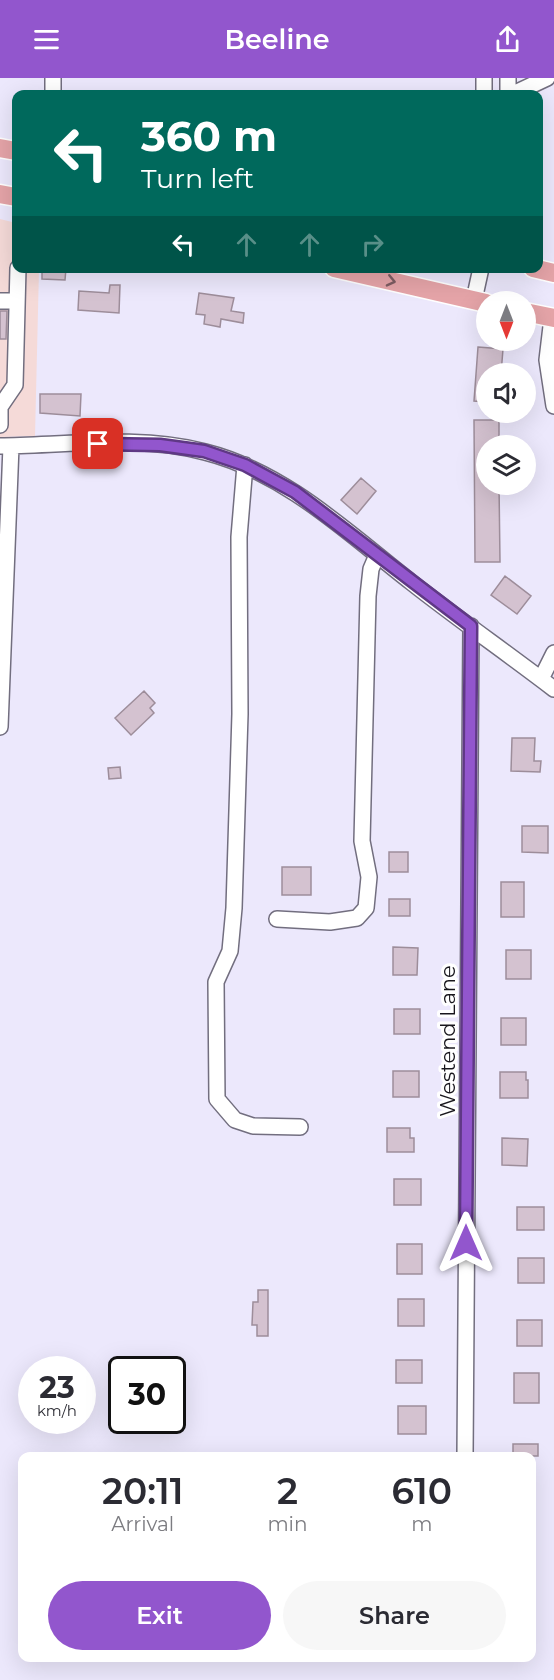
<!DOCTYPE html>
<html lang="en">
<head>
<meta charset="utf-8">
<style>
  body { margin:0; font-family:Montserrat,sans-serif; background:#f7f7f7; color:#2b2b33; height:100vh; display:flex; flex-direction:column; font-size:22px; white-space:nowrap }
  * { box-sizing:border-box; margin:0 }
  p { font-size:20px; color:#7c7c81 }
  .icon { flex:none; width:33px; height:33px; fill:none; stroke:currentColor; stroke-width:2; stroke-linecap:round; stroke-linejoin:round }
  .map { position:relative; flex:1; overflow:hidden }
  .details { position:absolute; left:18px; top:1374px; width:518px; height:210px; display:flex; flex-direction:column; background:#fff; border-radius:12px; box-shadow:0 6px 24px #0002 }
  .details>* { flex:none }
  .hud { position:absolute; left:12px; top:12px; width:531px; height:183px; border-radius:12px; box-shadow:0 6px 24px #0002; background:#00695c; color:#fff; overflow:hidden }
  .needle { width:39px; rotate:180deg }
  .tools { position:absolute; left:476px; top:213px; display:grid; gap:12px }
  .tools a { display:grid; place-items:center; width:60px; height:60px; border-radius:50%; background:#fff; box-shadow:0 6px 24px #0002; font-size:30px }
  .speed { position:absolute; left:18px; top:1278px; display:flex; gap:12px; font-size:30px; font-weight:700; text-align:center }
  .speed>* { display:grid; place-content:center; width:78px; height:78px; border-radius:50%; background:#fff; box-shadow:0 6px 24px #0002; line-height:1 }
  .speed small { font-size:15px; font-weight:400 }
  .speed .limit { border:3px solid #111; border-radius:9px; background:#fff; color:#111 }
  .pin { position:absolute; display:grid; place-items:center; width:51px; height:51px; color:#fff; margin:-26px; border-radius:12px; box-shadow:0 3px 9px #0006 }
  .me { position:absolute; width:66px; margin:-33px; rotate:0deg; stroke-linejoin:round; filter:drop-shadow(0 0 4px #0008) }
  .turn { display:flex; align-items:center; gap:21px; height:126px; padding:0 30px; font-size:27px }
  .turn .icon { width:78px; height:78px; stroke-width:2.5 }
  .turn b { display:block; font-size:42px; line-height:51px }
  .lanes { display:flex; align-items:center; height:57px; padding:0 30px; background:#0003; justify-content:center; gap:30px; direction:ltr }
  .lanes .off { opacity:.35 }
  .eta { display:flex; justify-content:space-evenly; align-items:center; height:102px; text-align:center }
  .eta b { font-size:36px; font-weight:600; line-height:42px }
  .action { display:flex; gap:12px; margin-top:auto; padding:12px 30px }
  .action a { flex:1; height:69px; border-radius:36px; background:#9256cd; color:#fff; font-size:24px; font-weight:600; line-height:69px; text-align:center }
  .action a+a { background:#f7f7f7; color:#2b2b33 }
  header { display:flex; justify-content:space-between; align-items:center; height:78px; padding:0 30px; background:#9256cd; color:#fff; font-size:27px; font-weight:600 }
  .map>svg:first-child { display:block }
  .commercial { fill:#f5dad8 }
  .building { fill:#d4c2d0; stroke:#9d8d9a; stroke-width:1.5 }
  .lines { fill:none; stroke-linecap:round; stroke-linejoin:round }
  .minor-casing { stroke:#726e7f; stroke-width:18 }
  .major-casing { stroke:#fff; stroke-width:21 }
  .minor { stroke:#fff; stroke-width:15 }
  .major { stroke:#e5a4a8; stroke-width:18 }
  .oneway { stroke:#7e5c62 }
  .route-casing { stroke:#5f3885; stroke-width:15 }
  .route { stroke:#9256cd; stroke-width:10 }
  .labels { text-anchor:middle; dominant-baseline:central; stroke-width:6; stroke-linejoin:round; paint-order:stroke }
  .street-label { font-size:21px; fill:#17151c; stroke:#fff }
</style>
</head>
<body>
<header><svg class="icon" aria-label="menu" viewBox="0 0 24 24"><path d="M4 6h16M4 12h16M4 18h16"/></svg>Beeline<svg class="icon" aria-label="share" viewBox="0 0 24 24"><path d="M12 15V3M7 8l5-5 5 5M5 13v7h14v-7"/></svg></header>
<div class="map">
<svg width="554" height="1602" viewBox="0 0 554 1602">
  <rect width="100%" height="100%" fill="#ece8fc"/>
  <path class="commercial" d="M0 141 16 145V190L39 191 35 358 0 359Z"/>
  <path class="building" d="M42 190H66L65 202 42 201Z
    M110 207H120L119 235 78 232 79 213 109 215Z
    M199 215 234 220 231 233 244 235 243 245 221 241 220 249 204 246 205 237 196 236Z
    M0 233H7L6 261H0Z
    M478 269 503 271 501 296H486V324L474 323Z
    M40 316H81L80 338 40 335Z
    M474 342H499V368H486V406H499L500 484H475Z
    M361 400 376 413 357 436 341 422Z
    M505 498 531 518 517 536 491 517Z
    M144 613 155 625 150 630 154 635 131 657 115 640Z
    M512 660H535L534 683H541L540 694 511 693Z
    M120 689 121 700 109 701 108 690Z
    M522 748H548V775L522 774Z
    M389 774H408V794H389Z
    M282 789H311V817H282Z
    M501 804H524V839H501Z
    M389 821H410V838H389Z
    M393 869 418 870 417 897H393Z
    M506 872H531V901H506Z
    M394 931H420V956H394Z
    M501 940H526V967H501Z
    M393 993H419V1019H393Z
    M500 994H526V1002H528V1020H500Z
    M387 1050H410V1060H414V1074H387Z
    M502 1060 528 1061 527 1088 502 1087Z
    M394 1101H421V1127H394Z
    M517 1129H544V1152H517Z
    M397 1166H422V1196H397Z
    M518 1180H544V1205H518Z
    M258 1212H268V1258H257V1247H252L253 1224H258Z
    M398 1221H424V1248H398Z
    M517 1242H542V1268H517Z
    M396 1282H422V1305H396Z
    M514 1295H539V1325H514Z
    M398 1328H426V1356H398Z
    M513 1366H538V1378H513Z"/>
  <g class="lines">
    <defs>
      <path id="minor" d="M53 16V0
        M484 16V0
        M508 16V0
        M513 16 547 0
        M474 222 481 190
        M0 223H17
        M552 240 547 282 554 328
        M0 347V329L15 307 18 190
        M0 368C66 367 141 357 205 374 285 394 348 455 411 504 458 541 507 575 554 611
        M245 387 239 459 240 636 234 830 230 873 216 904 217 1021 235 1042 253 1048 300 1049
        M541 601 554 575
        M0 649 11 368
        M277 841 330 844 357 840 366 830 369 799 362 763 368 518 371 491 377 477
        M465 1378 471 548"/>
      <path id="major" d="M0 70 16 73
        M0 116 16 119
        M334 190 486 225
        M533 190 554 195
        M525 234 554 240"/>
    </defs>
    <use href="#minor" class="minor-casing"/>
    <use href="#major" class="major-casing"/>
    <use href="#minor" class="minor"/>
    <use href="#major" class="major"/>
  </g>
  <defs><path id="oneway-chevron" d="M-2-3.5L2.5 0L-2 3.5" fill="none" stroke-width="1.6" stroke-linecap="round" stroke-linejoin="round" transform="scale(1.5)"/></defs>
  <use class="oneway" href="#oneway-chevron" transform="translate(391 203) rotate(13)"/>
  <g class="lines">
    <defs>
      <path id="route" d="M98 366 160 367 204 373 245 387 295 414 471 548 466 1165"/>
    </defs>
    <use href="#route" class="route-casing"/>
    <use href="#route" class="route"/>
  </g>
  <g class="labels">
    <g class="street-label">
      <text transform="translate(447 963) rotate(-90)">Westend Lane</text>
    </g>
  </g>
</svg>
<div class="tools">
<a><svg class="needle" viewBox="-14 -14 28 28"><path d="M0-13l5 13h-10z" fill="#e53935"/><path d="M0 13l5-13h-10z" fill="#7c7c81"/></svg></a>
<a><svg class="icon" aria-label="sound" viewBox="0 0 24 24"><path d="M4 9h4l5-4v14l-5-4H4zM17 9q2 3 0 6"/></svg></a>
<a><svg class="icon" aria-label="layers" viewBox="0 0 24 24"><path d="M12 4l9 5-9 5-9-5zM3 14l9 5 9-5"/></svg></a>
</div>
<div class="speed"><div>23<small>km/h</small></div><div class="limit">30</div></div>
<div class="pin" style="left:98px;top:366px;background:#d93025"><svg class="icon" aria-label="arrive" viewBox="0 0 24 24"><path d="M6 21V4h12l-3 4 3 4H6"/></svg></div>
<svg class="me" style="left:466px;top:1165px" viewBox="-20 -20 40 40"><path d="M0-17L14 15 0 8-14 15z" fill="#9256cd" stroke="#fff" stroke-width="4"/></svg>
<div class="hud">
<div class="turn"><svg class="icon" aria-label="left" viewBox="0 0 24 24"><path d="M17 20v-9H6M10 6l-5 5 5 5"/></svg><div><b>360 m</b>Turn left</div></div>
<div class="lanes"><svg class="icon" aria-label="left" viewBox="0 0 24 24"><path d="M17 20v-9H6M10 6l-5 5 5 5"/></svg><svg class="icon off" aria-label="ahead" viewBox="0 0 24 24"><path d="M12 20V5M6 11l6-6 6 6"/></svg><svg class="icon off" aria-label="ahead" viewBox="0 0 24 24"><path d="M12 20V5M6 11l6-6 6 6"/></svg><svg class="icon off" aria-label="right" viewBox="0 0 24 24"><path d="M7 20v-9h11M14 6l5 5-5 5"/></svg></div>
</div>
<section class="details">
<div class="eta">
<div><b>20:11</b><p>Arrival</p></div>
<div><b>2</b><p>min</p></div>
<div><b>610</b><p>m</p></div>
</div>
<div class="action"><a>Exit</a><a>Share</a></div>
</section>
</div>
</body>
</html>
